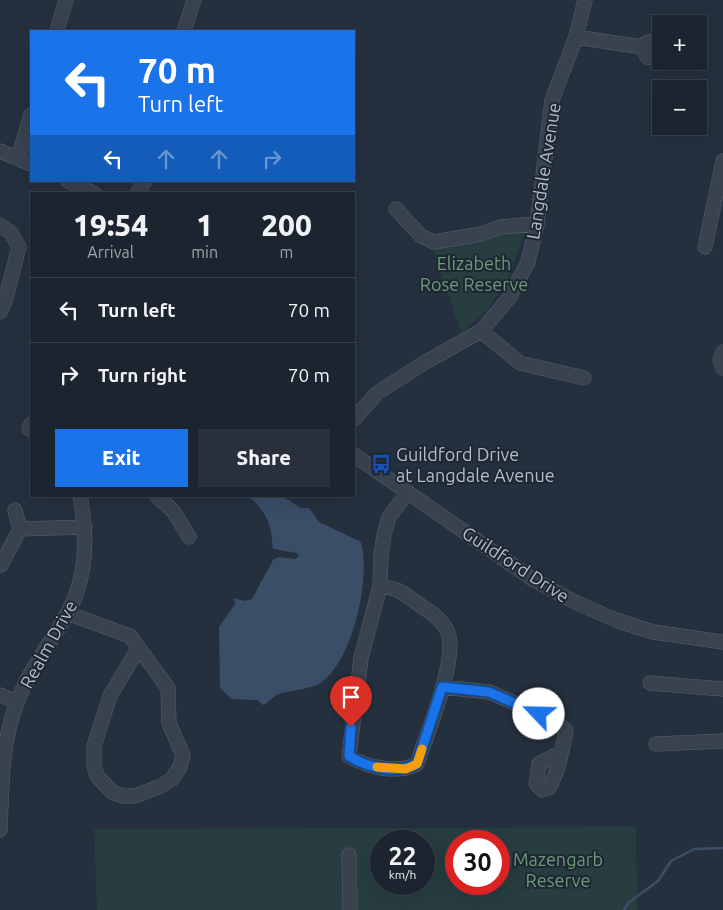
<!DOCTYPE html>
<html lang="en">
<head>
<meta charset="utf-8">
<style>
  body { margin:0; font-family:Ubuntu,sans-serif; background:#29303b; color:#f1f3f6; height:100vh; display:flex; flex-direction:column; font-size:19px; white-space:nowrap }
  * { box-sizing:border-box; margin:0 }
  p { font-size:16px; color:#a0a4aa }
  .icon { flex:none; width:28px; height:28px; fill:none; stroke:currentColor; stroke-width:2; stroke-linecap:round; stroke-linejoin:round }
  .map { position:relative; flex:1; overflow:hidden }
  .details { position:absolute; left:30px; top:192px; width:325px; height:305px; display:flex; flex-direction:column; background:#1c242f; border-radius:0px; box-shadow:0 5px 20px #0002,0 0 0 1px #3a414b }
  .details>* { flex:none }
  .top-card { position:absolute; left:30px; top:30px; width:325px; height:152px; border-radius:0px; box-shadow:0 5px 20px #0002,0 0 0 1px #3a414b; background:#1a73e8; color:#fff; overflow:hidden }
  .tools { position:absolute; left:652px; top:15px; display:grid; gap:10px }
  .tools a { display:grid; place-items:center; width:55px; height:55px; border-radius:0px; background:#1c242f; box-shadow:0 5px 20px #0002,0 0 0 1px #3a414b; font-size:25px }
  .speed { position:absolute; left:370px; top:830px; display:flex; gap:10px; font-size:25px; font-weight:700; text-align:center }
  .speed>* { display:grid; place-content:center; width:65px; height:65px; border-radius:50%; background:#1c242f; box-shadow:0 5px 20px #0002,0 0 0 1px #3a414b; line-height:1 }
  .speed small { font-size:12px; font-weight:400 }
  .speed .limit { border:8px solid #d22; background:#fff; color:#111 }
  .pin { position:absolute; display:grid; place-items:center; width:42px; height:42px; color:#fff; margin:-51px -21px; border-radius:50% 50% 50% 0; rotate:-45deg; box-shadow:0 0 5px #0007 }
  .pin .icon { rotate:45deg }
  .me { position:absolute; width:55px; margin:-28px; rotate:294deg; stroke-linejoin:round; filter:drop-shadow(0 0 4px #0008) }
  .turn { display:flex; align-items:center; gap:18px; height:105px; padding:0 25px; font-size:22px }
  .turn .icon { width:65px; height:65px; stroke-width:2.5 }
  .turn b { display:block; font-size:35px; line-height:42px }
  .lanes { display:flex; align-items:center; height:48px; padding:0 25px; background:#0003; justify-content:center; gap:25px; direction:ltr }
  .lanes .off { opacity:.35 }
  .eta { display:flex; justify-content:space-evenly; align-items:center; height:85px; text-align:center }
  .eta b { font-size:30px; font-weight:800; line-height:35px }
  .cta { display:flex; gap:10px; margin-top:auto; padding:10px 25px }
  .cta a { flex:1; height:58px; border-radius:0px; background:#1a73e8; color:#fff; font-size:20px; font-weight:800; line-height:58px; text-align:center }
  .cta a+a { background:#29303b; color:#f1f3f6 }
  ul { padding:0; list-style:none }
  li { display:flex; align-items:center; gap:15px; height:65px; padding:0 25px; border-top:1px solid #3a414b }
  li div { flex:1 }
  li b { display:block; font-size:19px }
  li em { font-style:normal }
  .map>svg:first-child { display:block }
  .green { fill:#273d40; fill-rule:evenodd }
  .water { fill:#3b4e68 }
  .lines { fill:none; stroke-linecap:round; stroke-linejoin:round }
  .stream { stroke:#3b4e68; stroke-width:2.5 }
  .minor-casing { stroke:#57606c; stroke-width:15 }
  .minor { stroke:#39424f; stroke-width:14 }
  .route-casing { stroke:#114b97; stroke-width:12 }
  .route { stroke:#1a73e8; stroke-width:9 }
  .slow { stroke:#f59e0b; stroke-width:9 }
  .labels { text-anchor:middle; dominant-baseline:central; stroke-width:4; stroke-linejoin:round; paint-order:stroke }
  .street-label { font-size:18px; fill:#b5bdc9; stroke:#1e2734 }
  .park-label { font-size:18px; fill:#6d9a77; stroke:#1e2734 }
  .poi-label { font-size:18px; fill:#b5bdc9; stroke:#1e2734; text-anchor:start }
</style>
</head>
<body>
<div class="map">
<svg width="723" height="910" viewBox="0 0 723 910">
  <rect width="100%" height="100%" fill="#25303f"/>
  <path class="green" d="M526 230 508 278 487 310 461 333 433 248Z
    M636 827 637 910H97L94 829ZM381 841H424V884H381ZM456 841H499V884H456Z"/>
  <path class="water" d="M249 496H282L301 508H309L319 522 361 542C371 579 353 658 322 682 315 688 291 691 282 693 273 695 270 702 263 705L258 700 232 699 220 688 219 627 235 604 234 598 245 601 252 599 273 560 278 557 295 559 299 556 297 553 273 549C271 523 268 515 249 496Z"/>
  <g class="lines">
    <path class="stream" d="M624 910 628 903 658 881 671 861 694 849 723 848"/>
    <defs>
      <path id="minor" d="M57 31 66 0
        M184 31 194 0
        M576 37 642 47
        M642 47 647 57 661 59
        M642 47C647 40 654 41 661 42
        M0 151 31 164
        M18 158 31 115
        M68 181 95 194
        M137 194 145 181
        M396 209 421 236 434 242 481 234 500 227 537 224
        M0 225 11 233 19 247 5 301 0 312
        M705 247 723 161
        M481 331 520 363 584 378
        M723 352 720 360 723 368
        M354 419 377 393 424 363 481 331 509 298 528 262 537 224 552 100 576 37 585 0
        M29 429 31 424
        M354 455 534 580 575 602 616 620 653 632 723 642
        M157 496 174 512 189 537
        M20 529 85 527
        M1 565 20 529 15 510
        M380 586C397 587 408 596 421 606 431 612 444 622 448 633 458 660 426 736 417 764 397 774 368 768 349 756L361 658 380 586 381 555 384 535 389 517 408 492
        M67 613 130 636 168 688 169 723 183 755 180 767 172 779 161 786 135 796H123L112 792 97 776 94 766V746L110 696 138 649
        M650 683 723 689
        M442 687 489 692 556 721 566 731C562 751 559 770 549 788L543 790 536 784 539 764 562 752
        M0 695 17 702
        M656 744 723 741
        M0 830C2 787 1 744 17 703 29 670 50 644 67 614 87 578 88 536 80 496
        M349 855 350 910"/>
    </defs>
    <use href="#minor" class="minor-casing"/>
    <use href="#minor" class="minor"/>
  </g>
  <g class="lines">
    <defs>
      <path id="route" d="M351 727 349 756C368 768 396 774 417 764L442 687 489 692 539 714"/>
    </defs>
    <use href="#route" class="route-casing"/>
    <use href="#route" class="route"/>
    <path class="slow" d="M377 767 406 769 417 764 422 749"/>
  </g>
  <defs>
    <symbol id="bus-bare" viewBox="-9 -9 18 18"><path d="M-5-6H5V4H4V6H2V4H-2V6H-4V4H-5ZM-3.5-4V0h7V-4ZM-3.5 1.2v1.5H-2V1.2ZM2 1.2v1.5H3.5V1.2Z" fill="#1a4fb4" stroke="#1e2734" stroke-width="2.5" paint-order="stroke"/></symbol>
  </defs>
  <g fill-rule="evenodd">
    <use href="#bus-bare" x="367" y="450" width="28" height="28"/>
  </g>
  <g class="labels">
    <g class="street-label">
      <text transform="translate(543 171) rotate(-81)">Langdale Avenue</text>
      <text transform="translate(516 564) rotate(33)">Guildford Drive</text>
      <text transform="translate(48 644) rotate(-61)">Realm Drive</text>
    </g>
    <g class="park-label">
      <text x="474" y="263">Elizabeth<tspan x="474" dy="21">Rose Reserve</tspan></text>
      <text x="558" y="859">Mazengarb<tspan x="558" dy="21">Reserve</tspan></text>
    </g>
    <g class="poi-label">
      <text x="396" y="454">Guildford Drive<tspan x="396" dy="21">at Langdale Avenue</tspan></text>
    </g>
  </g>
</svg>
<div class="tools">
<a>+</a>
<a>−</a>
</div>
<div class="speed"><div>22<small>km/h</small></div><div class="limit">30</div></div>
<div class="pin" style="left:351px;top:727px;background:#d93025"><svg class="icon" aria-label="arrive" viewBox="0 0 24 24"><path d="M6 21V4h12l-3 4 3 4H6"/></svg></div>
<svg class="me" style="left:539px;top:714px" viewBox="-20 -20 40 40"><circle r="19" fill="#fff"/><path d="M0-13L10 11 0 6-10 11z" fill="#1a73e8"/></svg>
<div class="top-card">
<div class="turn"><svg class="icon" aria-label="left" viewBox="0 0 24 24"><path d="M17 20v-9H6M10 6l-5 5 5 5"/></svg><div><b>70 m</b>Turn left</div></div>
<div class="lanes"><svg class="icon" aria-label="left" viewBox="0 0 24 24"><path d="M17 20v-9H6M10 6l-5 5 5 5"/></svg><svg class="icon off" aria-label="ahead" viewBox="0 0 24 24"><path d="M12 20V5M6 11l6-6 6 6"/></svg><svg class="icon off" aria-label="ahead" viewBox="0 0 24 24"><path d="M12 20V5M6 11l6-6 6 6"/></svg><svg class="icon off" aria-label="right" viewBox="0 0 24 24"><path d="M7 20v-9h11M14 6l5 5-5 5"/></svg></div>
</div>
<section class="details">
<div class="eta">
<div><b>19:54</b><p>Arrival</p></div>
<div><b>1</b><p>min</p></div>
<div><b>200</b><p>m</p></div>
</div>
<ul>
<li><svg class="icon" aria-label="left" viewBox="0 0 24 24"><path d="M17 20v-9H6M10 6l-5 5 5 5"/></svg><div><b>Turn left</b></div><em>70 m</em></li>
<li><svg class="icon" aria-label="right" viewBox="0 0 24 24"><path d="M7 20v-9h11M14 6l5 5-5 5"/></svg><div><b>Turn right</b></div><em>70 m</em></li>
</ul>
<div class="cta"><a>Exit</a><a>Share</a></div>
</section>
</div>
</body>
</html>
